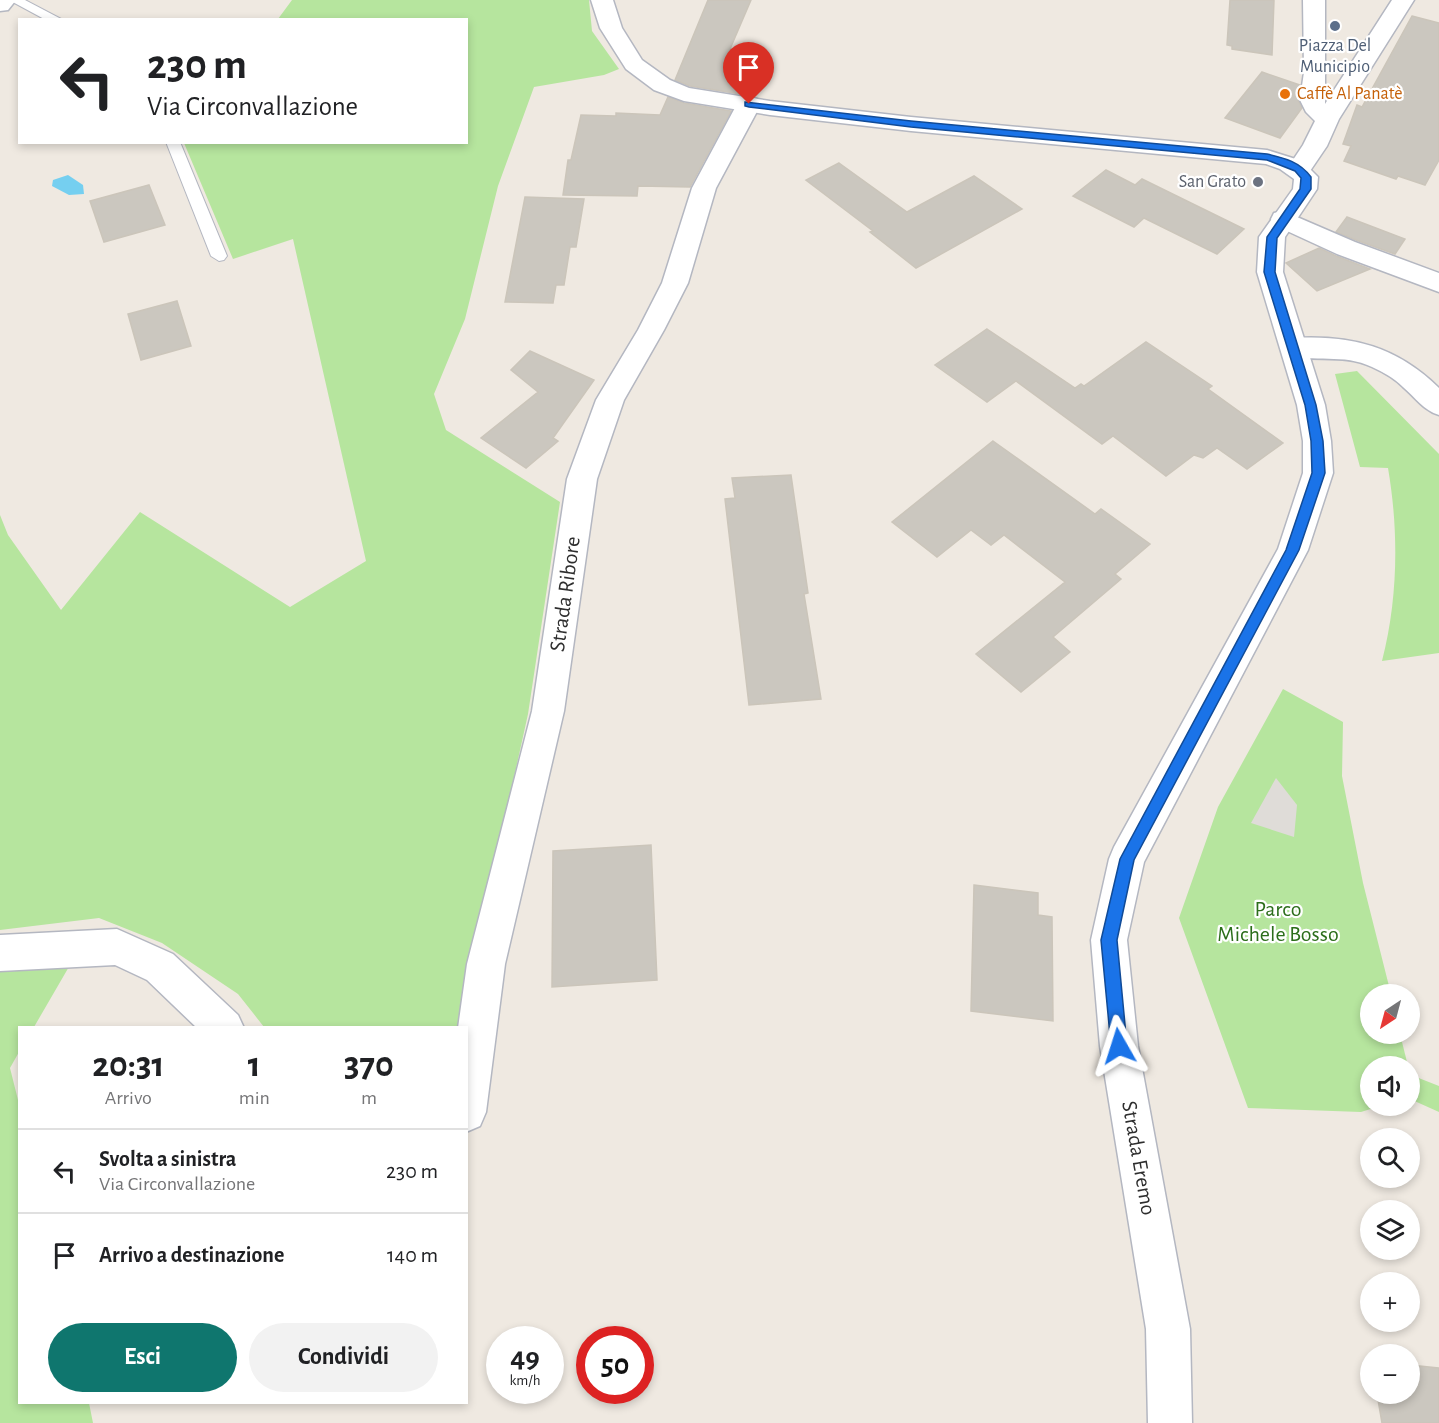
<!DOCTYPE html>
<html lang="it">
<head>
<meta charset="utf-8">
<style>
  body { margin:0; font-family:"Alegreya Sans",sans-serif; background:#f2f2f2; color:#202124; height:100vh; display:flex; flex-direction:column; font-size:22px; white-space:nowrap }
  * { box-sizing:border-box; margin:0 }
  p { font-size:20px; color:#757577 }
  .icon { flex:none; width:33px; height:33px; fill:none; stroke:currentColor; stroke-width:2; stroke-linecap:round; stroke-linejoin:round }
  .map { position:relative; flex:1; overflow:hidden }
  .side { position:absolute; left:18px; top:1026px; width:450px; height:378px; display:flex; flex-direction:column; background:#fff; border-radius:0px; box-shadow:0 3px 9px #0003 }
  .side>* { flex:none }
  .banner { position:absolute; left:18px; top:18px; width:450px; height:126px; border-radius:0px; box-shadow:0 3px 9px #0003; background:#fff; color:#202124; overflow:hidden }
  .needle { width:39px; rotate:216deg }
  .buttons { position:absolute; left:1360px; top:984px; display:grid; gap:12px }
  .buttons a { display:grid; place-items:center; width:60px; height:60px; border-radius:50%; background:#fff; box-shadow:0 3px 9px #0003; font-size:30px }
  .speed { position:absolute; left:486px; top:1326px; display:flex; gap:12px; font-size:30px; font-weight:700; text-align:center }
  .speed>* { display:grid; place-content:center; width:78px; height:78px; border-radius:50%; background:#fff; box-shadow:0 3px 9px #0003; line-height:1 }
  .speed small { font-size:15px; font-weight:400 }
  .speed .limit { border:9px solid #d22; background:#fff; color:#111 }
  .pin { position:absolute; display:grid; place-items:center; width:51px; height:51px; color:#fff; margin:-62px -26px; border-radius:50% 50% 50% 0; rotate:-45deg; box-shadow:0 0 6px #0007 }
  .pin .icon { rotate:45deg }
  .me { position:absolute; width:66px; margin:-33px; rotate:354deg; stroke-linejoin:round; filter:drop-shadow(0 0 4px #0008) }
  .turn { display:flex; align-items:center; gap:21px; height:126px; padding:0 30px; font-size:27px }
  .turn .icon { width:78px; height:78px; stroke-width:2.5 }
  .turn b { display:block; font-size:42px; line-height:51px }
  .eta { display:flex; justify-content:space-evenly; align-items:center; height:102px; text-align:center }
  .eta b { font-size:36px; font-weight:600; line-height:42px }
  .action { display:flex; gap:12px; margin-top:auto; padding:12px 30px }
  .action a { flex:1; height:69px; border-radius:36px; background:#0f766e; color:#fff; font-size:24px; font-weight:600; line-height:69px; text-align:center }
  .action a+a { background:#f2f2f2; color:#202124 }
  ul { padding:0; list-style:none }
  li { display:flex; align-items:center; gap:18px; height:84px; padding:0 30px; border-top:2px solid #e0e0e0 }
  li div { flex:1 }
  li b { display:block; font-size:22px }
  li em { font-style:normal }
  .map>svg:first-child { display:block }
  .green { fill:#b6e59e }
  .plaza { fill:#dfdcd8 }
  .water { fill:#75cff0 }
  .building { fill:#cbc7bf; stroke:#cbc5ba; stroke-width:1.5 }
  .lines { fill:none; stroke-linecap:round; stroke-linejoin:round }
  .service-casing { stroke:#b4b7c1; stroke-width:2 }
  .minor-casing { stroke:#b4b7c1; stroke-width:3 }
  .secondary-casing { stroke:#b4b7c1; stroke-width:3 }
  .service { fill:#fff; fill-rule:evenodd }
  .minor { fill:#fff; fill-rule:evenodd }
  .secondary { fill:#fff; fill-rule:evenodd }
  .route { fill:#1a73e8; stroke:#114b97; stroke-width:1.5 }
  .service-dot { fill:#5c6f8a; stroke:#fff; stroke-width:2 }
  .food-dot { fill:#e8710a; stroke:#fff; stroke-width:2 }
  .worship-dot { fill:#6b7280; stroke:#fff; stroke-width:2 }
  .labels { text-anchor:middle; dominant-baseline:central; stroke-width:4.5; stroke-linejoin:round; paint-order:stroke }
  .far-service-label { font-size:18px; fill:#4e5e75; stroke:#fff }
  .far-food-label { font-size:18px; fill:#c56008; stroke:#fff; text-anchor:start }
  .far-worship-label { font-size:18px; fill:#5b616d; stroke:#fff; text-anchor:end }
  .street-label { font-size:22px; fill:#2e2e2e; stroke:#fff }
  .park-label { font-size:22px; fill:#2c6e1b; stroke:#fff }
</style>
</head>
<body>
<div class="map">
<svg width="1439" height="1423" viewBox="0 0 1439 1423">
  <rect width="100%" height="100%" fill="#efe9e1"/>
  <path class="green" d="M292 0H589L592 31 619 69 604 75 534 87 498 186 465 319 434 394 446 430 560 502 528 714 459 1027H264L238 994 162 943 99 918 0 930V515L8 535 61 610 140 512 290 607 366 561 293 239 233 259 184 143 466 142V20L278 19Z
    M1357 371 1439 454V653L1382 661C1398 599 1399 532 1388 468L1360 467 1335 374Z
    M1283 689 1343 722 1342 776 1363 883 1391 994H1371V1034H1400L1408 1066H1371V1106H1380L1361 1112 1248 1108 1179 918 1218 807Z
    M70 965 34 1027 20 1028 19 1052 10 1068 20 1108V1402L89 1403 93 1423H0V967Z
    M1410 1073 1411 1075 1439 1086V1112L1410 1099Z"/>
  <path class="plaza" d="M1276 778 1297 805 1294 837 1251 823Z"/>
  <path class="water" d="M68 175 83 185 84 194 69 195 52 186 53 180Z"/>
  <path class="building" d="M708 0H751L730 49 761 51 748 87 743 86 740 94 690 86 675 80Z
    M1230 0H1274L1272 55 1232 49V46L1227 45Z
    M1412 16 1439 23V160L1425 185 1398 176 1396 179 1344 161 1351 146 1343 144 1357 105 1362 107Z
    M1262 72 1300 85 1298 100 1302 108 1280 138 1225 118Z
    M668 97 684 103 731 111 690 187 638 186 637 196 563 195 568 160H571L581 115 616 116V113L660 115Z
    M839 163 907 212 974 176 1022 209 916 268 870 232 873 231 806 180Z
    M1106 170 1135 185 1142 179 1244 229 1217 254 1144 218 1134 227 1073 196Z
    M149 185 165 225 104 242 90 201Z
    M525 197 584 199 576 247H570L564 285H556L553 303 505 302Z
    M1347 217 1405 239 1395 254 1356 240 1336 232Z
    M1319 248 1336 256 1370 269 1317 291 1286 263Z
    M177 301 191 346 141 360 128 314Z
    M987 329 1075 388 1081 384 1084 386 1146 342 1212 386 1208 389 1283 443 1247 469 1217 448 1203 458 1194 455 1166 476 1113 436 1102 444 1016 381 987 402 935 365Z
    M530 351 594 380 553 438 558 441 526 468 481 438 538 392 511 370Z
    M993 441 1095 514 1101 509 1150 544 1115 574 1121 579 1053 637 1070 652 1021 692 976 654 1065 582 1004 535 991 545 971 530 937 557 892 522Z
    M791 475 808 593 804 594 821 699 749 705 725 499 735 498 732 478Z
    M651 845 657 980 552 987 553 851Z
    M974 885 1038 893V915L1052 917 1053 1021 971 1011Z
    M1410 1365 1439 1368V1423H1382L1377 1394H1410Z"/>
  <g class="lines">
    <defs>
      <path id="service" d="M9 0H25L63 20H46Z
        M166 142H180L227 256 224 260 219 261 211 256Z"/>
      <path id="minor" d="M0 0H16L8 10 0 11Z
        M1303 0H1325V104L1392 0H1414L1339 119 1327 146 1308 174 1299 177 1290 174 1287 169 1303 145 1315 121 1306 112 1300 100 1304 72Z
        M749 97 757 99 761 104 716 188 688 283 664 330 624 400 597 479 564 711 505 964 486 1112 480 1126 466 1132V1028H458L467 964 532 711 567 479 596 400 638 330 662 283 692 188 737 104 741 99Z
        M1283 211 1355 242 1439 273V292L1337 254 1274 225 1271 219 1274 213Z
        M1295 338C1353 335 1397 347 1439 388V415C1424 411 1415 397 1403 387 1394 378 1383 372 1372 367 1343 353 1314 363 1285 355L1281 348 1285 341Z
        M117 929 173 954 238 1015 244 1028H197L147 980 115 965 0 971V935Z"/>
      <path id="secondary" d="M591 0H613L622 28 642 60 670 80 689 88 770 101 911 117 1267 150 1302 161 1318 177 1317 189 1285 237 1283 272 1325 405 1331 441 1333 473 1308 550 1144 862 1127 940 1138 1046 1190 1329 1192 1423H1148L1146 1329 1100 1046 1091 940 1109 859 1114 847 1278 549 1303 473V441L1297 405 1257 272 1259 237 1293 189 1294 179 1280 169 1266 164 911 131 770 115 684 101 654 90 626 69 600 28Z"/>
    </defs>
    <use href="#service" class="service-casing"/>
    <use href="#minor" class="minor-casing"/>
    <use href="#secondary" class="secondary-casing"/>
    <use href="#service" class="service"/>
    <use href="#minor" class="minor"/>
    <use href="#secondary" class="secondary"/>
  </g>
  <path class="route" d="M745 102 911 121 1267 154C1285 158 1300 162 1311 177V189L1277 238 1275 272 1316 405 1323 441 1325 473 1299 550 1134 860 1117 940 1127 1046 1125 1051 1119 1054 1114 1051 1111 1046 1101 940 1120 859 1286 550 1312 473 1311 441 1305 405 1264 272 1267 237 1300 189 1301 178 1295 171 1267 160 911 127 749 107 745 106Z"/>
  <circle class="service-dot" cx="1335" cy="26" r="6"/>
  <circle class="food-dot" cx="1285" cy="94" r="6"/>
  <circle class="worship-dot" cx="1258" cy="182" r="6"/>
  <g class="labels">
    <g class="far-service-label">
      <text x="1335" y="46">Piazza Del<tspan x="1335" dy="21">Municipio</tspan></text>
    </g>
    <g class="far-food-label">
      <text x="1297" y="94">Caffè Al Panatè</text>
    </g>
    <g class="far-worship-label">
      <text x="1246" y="182">San Grato</text>
    </g>
    <g class="street-label">
      <text transform="translate(565 594) rotate(-82)">Strada Ribore</text>
      <text transform="translate(1139 1158) rotate(80)">Strada Eremo</text>
    </g>
    <g class="park-label">
      <text x="1278" y="909">Parco<tspan x="1278" dy="25">Michele Bosso</tspan></text>
    </g>
  </g>
</svg>
<div class="buttons">
<a><svg class="needle" viewBox="-14 -14 28 28"><path d="M0-13l5 13h-10z" fill="#e53935"/><path d="M0 13l5-13h-10z" fill="#757577"/></svg></a>
<a><svg class="icon" aria-label="sound" viewBox="0 0 24 24"><path d="M4 9h4l5-4v14l-5-4H4zM17 9q2 3 0 6"/></svg></a>
<a><svg class="icon" aria-label="search" viewBox="0 0 24 24"><circle cx="10" cy="10" r="6"/><path d="M15 15l6 6"/></svg></a>
<a><svg class="icon" aria-label="layers" viewBox="0 0 24 24"><path d="M12 4l9 5-9 5-9-5zM3 14l9 5 9-5"/></svg></a>
<a>+</a>
<a>−</a>
</div>
<div class="speed"><div>49<small>km/h</small></div><div class="limit">50</div></div>
<div class="pin" style="left:749px;top:104px;background:#d93025"><svg class="icon" aria-label="arrive" viewBox="0 0 24 24"><path d="M6 21V4h12l-3 4 3 4H6"/></svg></div>
<svg class="me" style="left:1119px;top:1046px" viewBox="-20 -20 40 40"><path d="M0-17L14 15 0 8-14 15z" fill="#1a73e8" stroke="#fff" stroke-width="4"/></svg>
<div class="banner">
<div class="turn"><svg class="icon" aria-label="left" viewBox="0 0 24 24"><path d="M17 20v-9H6M10 6l-5 5 5 5"/></svg><div><b>230 m</b>Via Circonvallazione</div></div>
</div>
<section class="side">
<div class="eta">
<div><b>20:31</b><p>Arrivo</p></div>
<div><b>1</b><p>min</p></div>
<div><b>370</b><p>m</p></div>
</div>
<ul>
<li><svg class="icon" aria-label="left" viewBox="0 0 24 24"><path d="M17 20v-9H6M10 6l-5 5 5 5"/></svg><div><b>Svolta a sinistra</b><p>Via Circonvallazione</p></div><em>230 m</em></li>
<li><svg class="icon" aria-label="arrive" viewBox="0 0 24 24"><path d="M6 21V4h12l-3 4 3 4H6"/></svg><div><b>Arrivo a destinazione</b></div><em>140 m</em></li>
</ul>
<div class="action"><a>Esci</a><a>Condividi</a></div>
</section>
</div>
</body>
</html>
